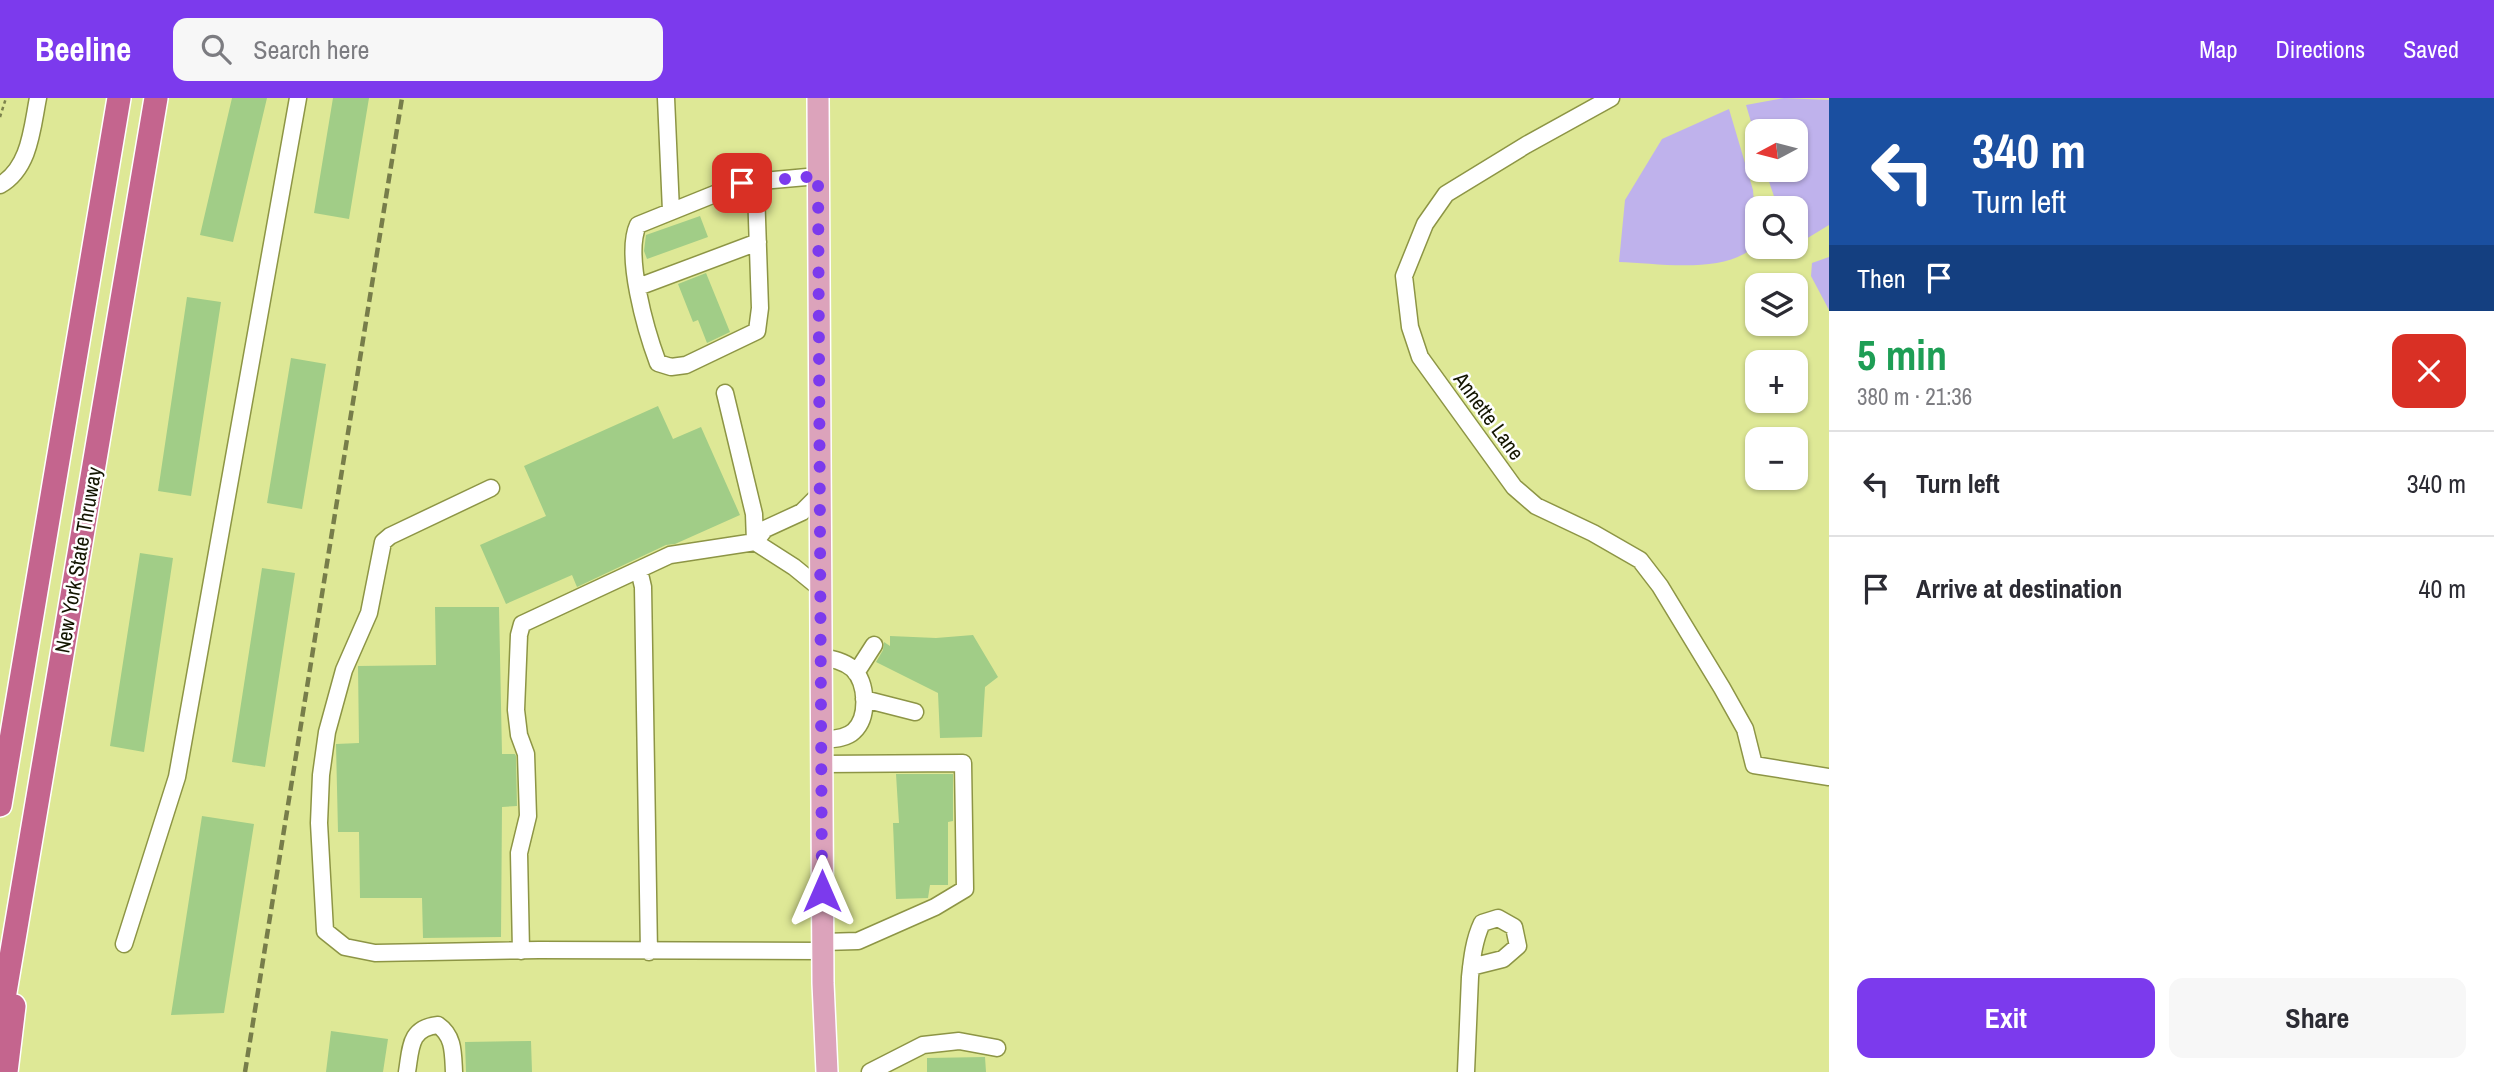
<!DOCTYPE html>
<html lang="en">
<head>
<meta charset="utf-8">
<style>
  body { margin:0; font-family:"Archivo Narrow",sans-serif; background:#f7f7f7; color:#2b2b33; height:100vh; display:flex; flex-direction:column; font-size:26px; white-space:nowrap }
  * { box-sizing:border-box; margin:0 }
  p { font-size:23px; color:#7c7c81 }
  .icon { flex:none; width:38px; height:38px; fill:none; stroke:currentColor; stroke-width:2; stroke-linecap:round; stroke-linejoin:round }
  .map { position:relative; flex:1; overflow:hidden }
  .sheet { display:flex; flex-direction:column; background:#fff; width:665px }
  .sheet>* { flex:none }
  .hud { background:#1a4fa0; color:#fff; overflow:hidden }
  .needle { width:46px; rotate:263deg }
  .tools { position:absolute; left:1745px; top:21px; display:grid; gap:14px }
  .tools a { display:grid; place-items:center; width:63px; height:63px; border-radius:14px; background:#fff; box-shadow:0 2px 5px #0004; font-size:35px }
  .pin { position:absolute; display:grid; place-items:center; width:60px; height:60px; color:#fff; margin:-30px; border-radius:14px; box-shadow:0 4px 10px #0006 }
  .me { position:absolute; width:77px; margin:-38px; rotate:0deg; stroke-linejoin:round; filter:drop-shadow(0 0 5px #0008) }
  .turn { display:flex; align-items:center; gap:24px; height:147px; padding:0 28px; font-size:32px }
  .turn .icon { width:91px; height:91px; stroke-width:2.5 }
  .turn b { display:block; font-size:49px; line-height:60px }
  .then { display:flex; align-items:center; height:66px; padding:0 28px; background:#0003; gap:14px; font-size:26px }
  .round { display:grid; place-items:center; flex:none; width:74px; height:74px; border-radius:14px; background:#f7f7f7 }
  .headline { display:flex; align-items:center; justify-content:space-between; height:119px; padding:0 28px }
  h1 { font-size:42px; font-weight:700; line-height:52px; color:#1e9e55 }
  .action { display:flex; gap:14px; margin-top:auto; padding:14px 28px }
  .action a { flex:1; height:80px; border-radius:14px; background:#7c3aed; color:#fff; font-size:28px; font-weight:700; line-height:80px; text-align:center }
  .action a+a { background:#f7f7f7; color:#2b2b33 }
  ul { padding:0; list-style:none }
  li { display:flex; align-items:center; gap:21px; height:105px; padding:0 28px; border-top:2px solid #e1e1e2 }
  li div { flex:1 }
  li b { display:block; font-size:26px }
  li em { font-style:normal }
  header { display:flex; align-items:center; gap:42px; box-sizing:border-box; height:98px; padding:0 35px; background:#7c3aed; color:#fff }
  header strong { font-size:33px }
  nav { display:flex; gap:38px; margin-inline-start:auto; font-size:24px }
  .search { width:490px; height:63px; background:#f7f7f7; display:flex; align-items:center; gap:18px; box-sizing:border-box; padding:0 24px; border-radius:14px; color:#7c7c81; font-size:26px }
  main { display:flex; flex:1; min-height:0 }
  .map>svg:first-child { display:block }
  .green { fill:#bfb2ec }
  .building { fill:#a1cd87 }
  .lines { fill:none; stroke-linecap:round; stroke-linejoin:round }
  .minor-casing { stroke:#8d9545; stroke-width:19 }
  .major-casing { stroke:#fff; stroke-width:24 }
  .highway-casing { stroke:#fff; stroke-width:26 }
  .path { stroke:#7c824d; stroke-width:2.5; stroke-dasharray:3.5 3.5; stroke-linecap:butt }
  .minor { stroke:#fff; stroke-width:16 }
  .major { stroke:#dca3bb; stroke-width:21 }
  .highway { stroke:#c4658e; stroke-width:23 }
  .rail { stroke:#777d4a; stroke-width:4.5; stroke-dasharray:10 5; stroke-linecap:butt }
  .route { stroke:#7c3aed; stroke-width:12; stroke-dasharray:0 21.6 }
  .labels { text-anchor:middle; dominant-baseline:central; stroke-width:5; stroke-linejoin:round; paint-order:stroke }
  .street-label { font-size:21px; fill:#131500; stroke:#fff }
</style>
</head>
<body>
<header>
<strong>Beeline</strong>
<div class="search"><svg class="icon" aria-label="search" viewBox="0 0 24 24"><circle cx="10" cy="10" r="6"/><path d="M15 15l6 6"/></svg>Search here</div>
<nav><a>Map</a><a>Directions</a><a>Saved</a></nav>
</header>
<main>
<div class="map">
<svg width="1829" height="974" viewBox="0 0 1829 974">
  <rect width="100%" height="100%" fill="#dee896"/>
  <path class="green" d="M1784 0 1829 2V127L1806 141 1796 139V110H1778L1765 72H1796V33H1757V44L1746 7Z
    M1729 11 1753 92 1757 145C1730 178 1658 165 1619 164L1625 102 1662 41Z
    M1829 159V212L1811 178 1812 165Z"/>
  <path class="building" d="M232 0H267L233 144 200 137Z
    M333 0H369L349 121 314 115Z
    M700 118 708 139 647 161 644 153 646 137Z
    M706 175 730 234 707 245 698 222 693 224 678 186Z
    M187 199 221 204 191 398 158 393Z
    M291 260 326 266 302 411 267 405Z
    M658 308 673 341 701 329 740 417 675 446 666 447 577 489 572 477 506 506 480 447 546 418 524 368Z
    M140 455 173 460 144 654 110 648Z
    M262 470 295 475 265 669 232 664Z
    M435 509H499L502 656H515L516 658 517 708 502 709 501 839 423 840 422 800H360L359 734H338L336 646 359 645 358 568 436 567Z
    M973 537 998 579 985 589 982 639 940 640 938 595 876 564 883 552 884 544 890 548V538L936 540Z
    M896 676H953V723L948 724V787H930L928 800 896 801 893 725H899Z
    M202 718 254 726 224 915 171 917Z
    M331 933 388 941 383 974H326Z
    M531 943 532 974H466L465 944Z
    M985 959 986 974H927V960Z"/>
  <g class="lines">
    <defs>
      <path id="minor" d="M666 0 671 113
        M1611 0 1526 47 1446 96 1425 126 1404 178 1410 229 1420 259 1514 389 1536 408 1593 435 1640 462 1660 488 1722 590 1745 631 1754 667 1829 679
        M761 83 742 85 638 127C624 157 646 233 658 265L671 269 686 267 757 233 760 210 756 92 761 83 818 78
        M0 87C30 70 32 30 38 0
        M638 189 758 144
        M725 295 754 416 755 444
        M491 390 390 438 383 444 369 515 344 572 327 634 321 677 319 725 325 833 345 849 375 855 539 852 823 853
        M755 444 765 431 802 414 820 396
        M639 472 643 489 649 854
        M821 559C832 561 844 563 853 571 867 585 869 619 854 633 846 641 832 641 822 642
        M856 575 874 547
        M864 601 915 614
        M822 666 963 665 965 791 935 809 858 843 823 844
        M124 846 177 679 298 0
        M521 853 519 755 528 718 526 656 519 637 516 612 519 537 522 526 670 457 755 444 794 469 821 491
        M407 974C411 950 409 930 438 927 454 938 453 955 454 974
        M870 974 923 947 959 943 997 950
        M1466 974 1470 879C1472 860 1474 842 1482 825L1498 820 1514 829 1518 848 1503 861 1471 869"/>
      <path id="major" d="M818 0 823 885 827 974"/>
      <path id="highway" d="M0 707 119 0
        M0 924 156 0
        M6 974 14 908"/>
    </defs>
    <use href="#minor" class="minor-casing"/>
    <use href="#major" class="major-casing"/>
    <use href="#highway" class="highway-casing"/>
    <path class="path" d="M0 19 6 0"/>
    <use href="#minor" class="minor"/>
    <use href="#major" class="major"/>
    <use href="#highway" class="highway"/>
    <path class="rail" d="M245 974 402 0"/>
  </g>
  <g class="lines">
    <path class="route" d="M742 85 818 78 822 793"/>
  </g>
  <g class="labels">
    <g class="street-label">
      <text transform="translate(1489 318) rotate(54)">Annette Lane</text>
      <text transform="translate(78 462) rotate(-80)">New York State Thruway</text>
    </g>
  </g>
</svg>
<div class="tools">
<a><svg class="needle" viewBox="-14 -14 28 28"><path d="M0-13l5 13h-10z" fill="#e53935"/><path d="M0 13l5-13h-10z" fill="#7c7c81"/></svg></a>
<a><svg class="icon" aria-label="search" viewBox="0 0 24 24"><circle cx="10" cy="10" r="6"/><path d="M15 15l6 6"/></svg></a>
<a><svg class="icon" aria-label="layers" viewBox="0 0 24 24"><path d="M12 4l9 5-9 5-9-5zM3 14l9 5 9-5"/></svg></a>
<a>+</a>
<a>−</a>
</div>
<div class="pin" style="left:742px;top:85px;background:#d93025"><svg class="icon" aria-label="arrive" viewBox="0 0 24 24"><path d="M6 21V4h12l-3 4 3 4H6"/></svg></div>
<svg class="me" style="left:822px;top:793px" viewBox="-20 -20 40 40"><path d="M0-17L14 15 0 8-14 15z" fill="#7c3aed" stroke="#fff" stroke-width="4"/></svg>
</div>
<section class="sheet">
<div class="hud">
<div class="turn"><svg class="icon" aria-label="left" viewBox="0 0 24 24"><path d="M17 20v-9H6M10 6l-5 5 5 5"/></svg><div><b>340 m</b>Turn left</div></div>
<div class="then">Then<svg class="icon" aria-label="arrive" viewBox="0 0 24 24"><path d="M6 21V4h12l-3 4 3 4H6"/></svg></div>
</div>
<div class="headline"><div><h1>5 min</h1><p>380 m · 21:36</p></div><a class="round" style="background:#d93025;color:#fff"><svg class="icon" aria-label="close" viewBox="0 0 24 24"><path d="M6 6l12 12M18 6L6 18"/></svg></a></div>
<ul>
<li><svg class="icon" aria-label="left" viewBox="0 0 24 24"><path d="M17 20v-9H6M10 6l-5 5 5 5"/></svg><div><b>Turn left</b></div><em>340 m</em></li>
<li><svg class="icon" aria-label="arrive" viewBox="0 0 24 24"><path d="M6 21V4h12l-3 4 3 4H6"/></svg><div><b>Arrive at destination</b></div><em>40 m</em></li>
</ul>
<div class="action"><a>Exit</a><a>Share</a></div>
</section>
</main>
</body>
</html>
